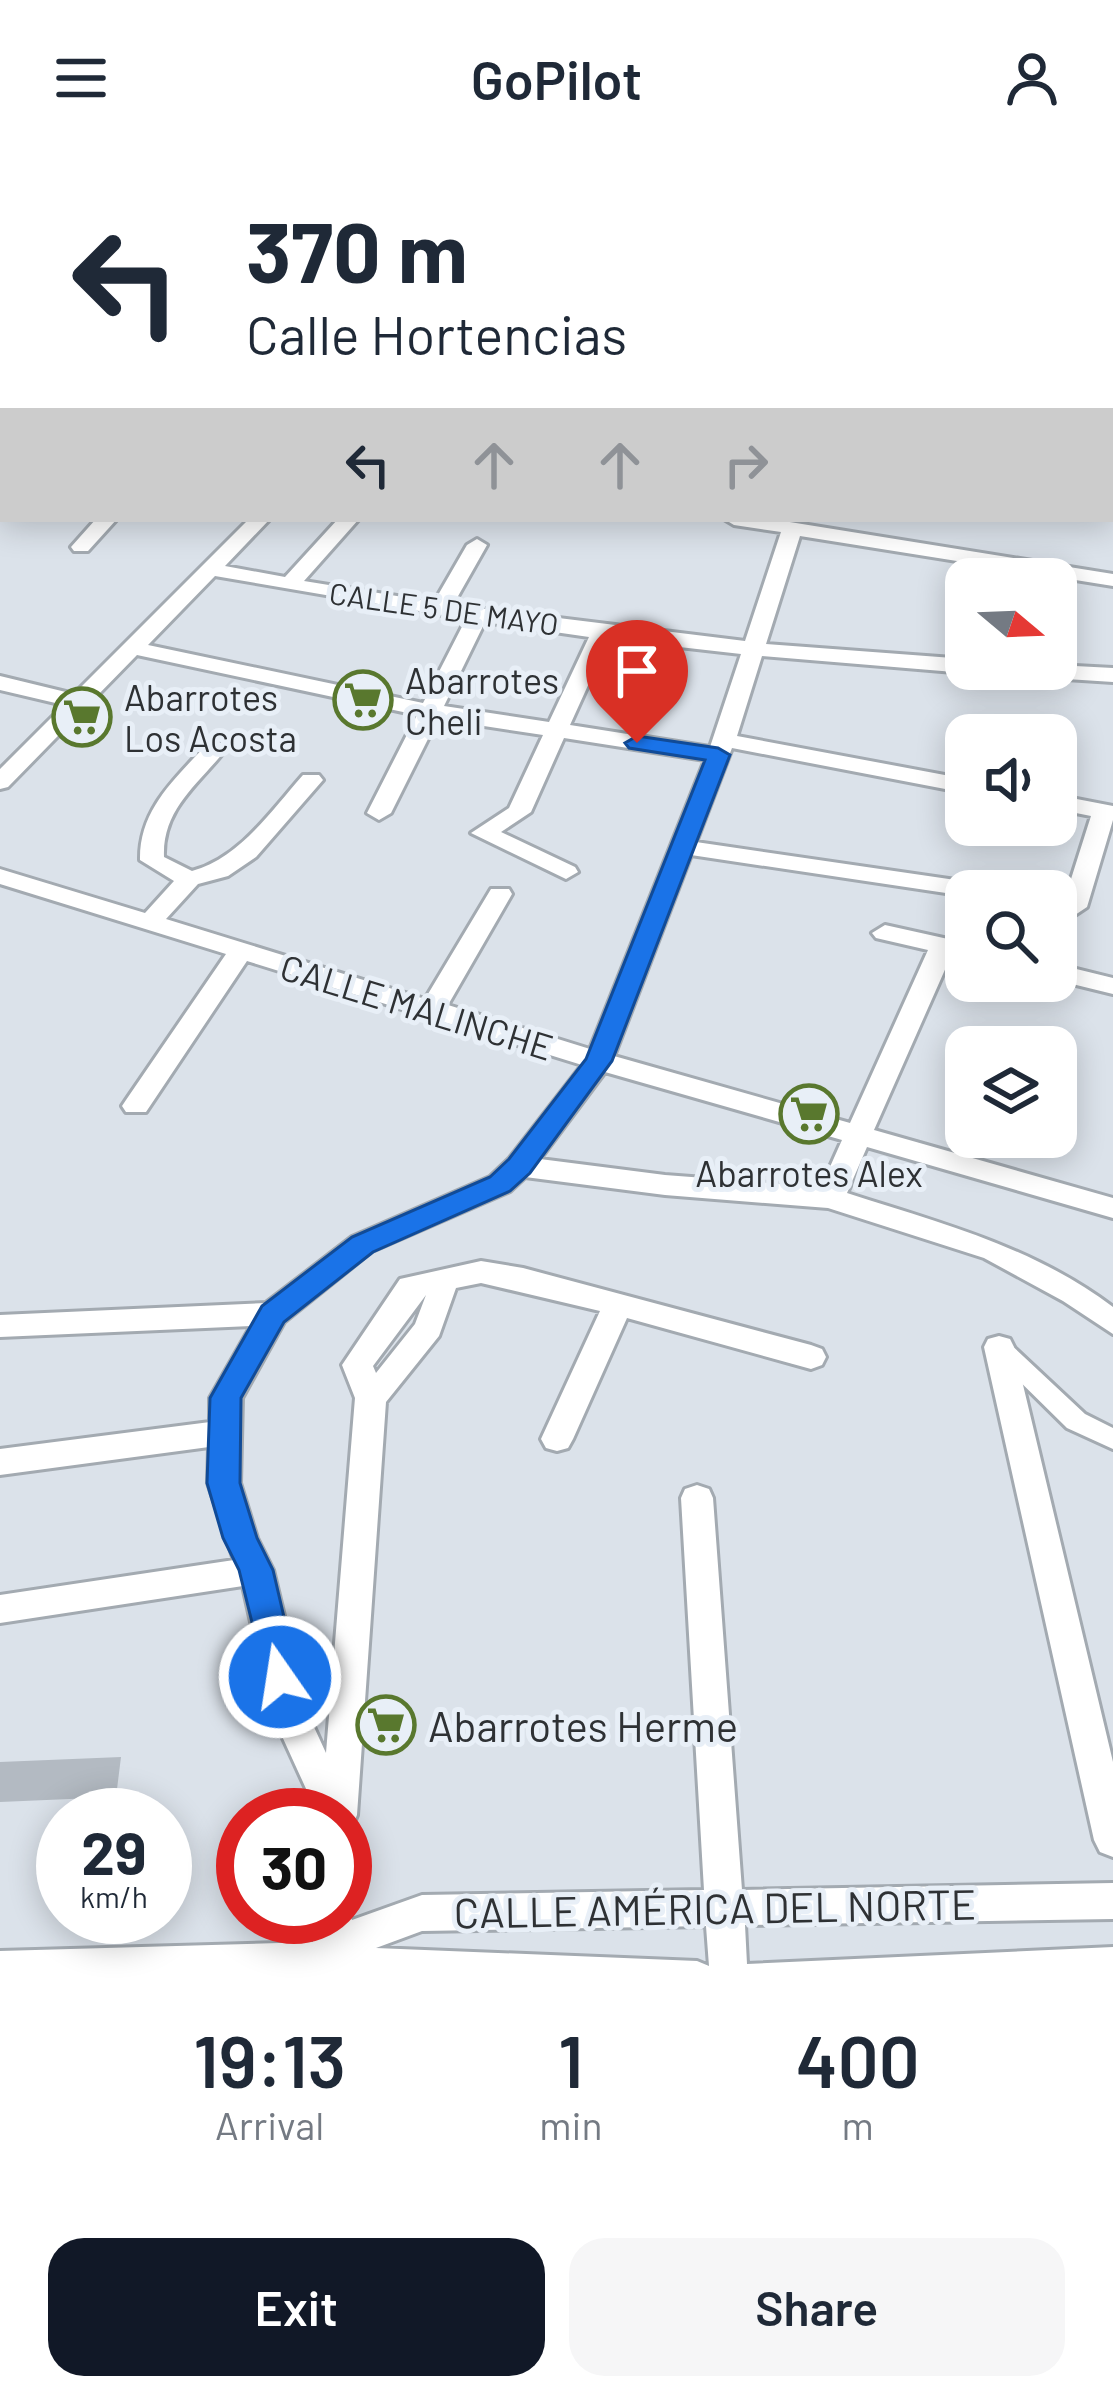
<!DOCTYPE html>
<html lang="en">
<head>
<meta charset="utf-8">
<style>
  body { margin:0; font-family:Barlow,sans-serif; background:#f6f6f7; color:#1f2937; height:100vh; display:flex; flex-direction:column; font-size:45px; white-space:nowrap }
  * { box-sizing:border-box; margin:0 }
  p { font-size:39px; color:#747a83 }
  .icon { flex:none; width:66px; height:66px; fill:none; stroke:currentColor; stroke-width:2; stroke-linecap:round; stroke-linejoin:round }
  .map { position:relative; height:1824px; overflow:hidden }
  .details { display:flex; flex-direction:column; background:#fff; flex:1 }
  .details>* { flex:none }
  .banner { position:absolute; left:0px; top:0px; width:1113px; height:366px; box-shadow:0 6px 30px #0003; background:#fff; color:#1f2937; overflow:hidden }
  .needle { width:78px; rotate:109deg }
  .tools { position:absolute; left:945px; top:402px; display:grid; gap:24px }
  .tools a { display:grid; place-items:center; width:132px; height:132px; border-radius:24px; background:#fff; box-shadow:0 6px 30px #0003; font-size:60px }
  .speed { position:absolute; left:36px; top:1632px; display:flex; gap:24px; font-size:60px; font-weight:700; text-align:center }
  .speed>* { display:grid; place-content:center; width:156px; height:156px; border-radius:50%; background:#fff; box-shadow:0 6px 30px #0003; line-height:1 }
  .speed small { font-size:30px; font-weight:400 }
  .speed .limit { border:18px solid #d22; background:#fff; color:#111 }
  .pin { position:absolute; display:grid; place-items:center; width:102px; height:102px; color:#fff; margin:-123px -51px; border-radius:50% 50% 50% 0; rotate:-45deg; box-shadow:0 0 12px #0007 }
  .pin .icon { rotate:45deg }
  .me { position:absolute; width:132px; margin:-66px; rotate:347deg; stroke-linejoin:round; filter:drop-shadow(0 0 9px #0008) }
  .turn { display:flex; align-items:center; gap:42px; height:252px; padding:0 48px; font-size:54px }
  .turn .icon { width:156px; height:156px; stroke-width:2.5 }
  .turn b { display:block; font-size:84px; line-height:102px }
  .lanes { display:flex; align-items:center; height:114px; padding:0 48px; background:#0003; justify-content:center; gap:60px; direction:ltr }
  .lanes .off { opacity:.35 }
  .eta { display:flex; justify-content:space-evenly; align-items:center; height:204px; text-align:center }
  .eta b { font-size:72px; font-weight:600; line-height:84px }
  .action { display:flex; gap:24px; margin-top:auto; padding:24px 48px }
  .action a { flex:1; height:138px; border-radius:36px; background:#111827; color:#fff; font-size:48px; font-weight:600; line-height:138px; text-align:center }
  .action a+a { background:#f6f6f7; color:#1f2937 }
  header { display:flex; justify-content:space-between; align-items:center; height:156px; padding:0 48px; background:#fff; font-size:54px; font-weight:600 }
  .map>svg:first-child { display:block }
  .building { fill:#b3bac2 }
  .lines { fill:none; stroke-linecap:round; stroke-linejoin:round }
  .pedestrian-casing { stroke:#a3aab1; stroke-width:6 }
  .minor-casing { stroke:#a3aab1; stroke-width:6 }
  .pedestrian { fill:#fff; fill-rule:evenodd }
  .minor { fill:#fff; fill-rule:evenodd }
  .route { fill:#1a73e8; stroke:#114b97; stroke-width:3 }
  .labels { text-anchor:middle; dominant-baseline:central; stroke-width:10; stroke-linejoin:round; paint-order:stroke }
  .far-street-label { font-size:30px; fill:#2e3134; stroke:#e8eff7 }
  .poi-label { font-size:36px; fill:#2e3134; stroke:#e8eff7; text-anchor:start }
  .street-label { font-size:36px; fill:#2e3134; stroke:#e8eff7 }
  .near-poi-label { font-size:42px; fill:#2e3134; stroke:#e8eff7; text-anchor:start }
  .near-street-label { font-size:42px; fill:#2e3134; stroke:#e8eff7 }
</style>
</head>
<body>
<header><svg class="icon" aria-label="menu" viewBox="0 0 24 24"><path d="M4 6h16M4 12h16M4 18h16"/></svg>GoPilot<svg class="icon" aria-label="person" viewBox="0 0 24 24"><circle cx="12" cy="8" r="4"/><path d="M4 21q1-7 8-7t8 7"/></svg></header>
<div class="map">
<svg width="1113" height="1824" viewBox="0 0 1113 1824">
  <rect width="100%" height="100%" fill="#dbe2ea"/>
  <path class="building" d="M121 1601 116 1641 0 1646V1606Z"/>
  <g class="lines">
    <defs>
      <path id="pedestrian" d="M999 1182 1007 1185 1085 1258 1113 1272V1293L1067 1272 991 1197 987 1191 991 1185Z"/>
      <path id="minor" d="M437 0H461L463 3H439Z
        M757 0H787L789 3H759Z
        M1110 25H1113V35H1110Z
        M1110 52H1113V62H1110Z
        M1110 130H1113V140H1110Z
        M1113 161V179L1110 180V162Z
        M0 248H3V259H0Z
        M1110 250H1113V270L1110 269Z
        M3 313V327L0 328V314Z
        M96 363H117L88 395H74L71 391Z
        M249 363H270L225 410 285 421 338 363H359L304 425 434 446 467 389 477 383 487 389 453 449 745 485 781 376 734 369 724 363H771L1113 418V430L800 380 766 488 966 503V513H975L966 517 762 500 737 580 966 623V637L732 592 696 686 983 728 995 735H966V740L691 699 614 900 850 967 928 794 876 782 872 777 885 769 966 787V803L951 800 874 974 1113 1042V1062L867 991 847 1037C940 1067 1034 1091 1113 1151V1178L1063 1145 984 1102 828 1052 665 1039 525 1021 510 1035 372 1095 284 1166 242 1242 240 1327 257 1382 273 1414 307 1556 326 1597 355 1242 342 1209 400 1123 481 1105 523 1112 811 1189 822 1193 826 1201 822 1209 811 1213 627 1162 573 1283 568 1292 557 1295 546 1292 541 1283 600 1155 481 1127 456 1132 439 1180 386 1246 357 1659 352 1671 345 1673V1659H318L271 1556 243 1430 0 1467V1439L234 1404 208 1327 209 1291 0 1319V1293L210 1266V1242L251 1170 0 1181V1159L266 1147 352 1081 490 1021 509 1003 582 909 247 805 146 956H126L122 950 126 944 226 798 0 728V713L145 757 174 725 140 704C139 653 176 622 208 587H224L227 592C200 627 162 652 164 701L192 715C240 702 271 655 303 619H319L323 624 256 701 228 720 198 728 166 763 425 843 491 733H509L512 738 448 849 590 893 705 604 564 582 531 656 501 676 575 711 578 716 566 723 471 677 509 652 543 579 438 563 391 657 379 664 367 657 417 559 137 499 8 631 0 633V613L64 549 0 534V520L74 538ZM215 420 466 463 423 547 148 489ZM485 466 589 481 549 566 444 550ZM609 483 741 498 710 591 570 569ZM605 916 842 984 821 1031 665 1019 540 1003ZM426 1139 415 1168 376 1217 373 1210Z
        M1056 509 1113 512V526L1020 520 1009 513H1056Z
        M1056 639 1113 650V664L1087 751 1075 759 1056 754V740L1065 742 1091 660 1056 653Z
        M1056 808 1113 822V838L1056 824Z
        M999 1180 1010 1183 1014 1191 1113 1606V1701L1100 1696 1094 1684 984 1191 988 1183Z
        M697 1329 709 1333 713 1342 742 1734 1113 1727V1763L745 1769 747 1808 1113 1791V1824H0V1795L313 1786 314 1761H345V1748L352 1764 422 1739 704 1734 681 1342 685 1333ZM706 1770 709 1810 697 1805 376 1792 422 1775Z"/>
    </defs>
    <use href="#pedestrian" class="pedestrian-casing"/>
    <use href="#minor" class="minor-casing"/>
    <use href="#pedestrian" class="pedestrian"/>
    <use href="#minor" class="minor"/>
  </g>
  <path class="route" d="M637 580 718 592 730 599 612 905 530 1017 510 1035 373 1096 284 1166 241 1242 240 1327 257 1382 273 1414 298 1521 293 1531 280 1536 268 1531 239 1414 223 1382 207 1327 210 1242 262 1150 352 1081 490 1021 509 1003 586 903 705 604 629 592 625 587Z"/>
  <defs>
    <symbol id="supermarket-ring" viewBox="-11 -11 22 22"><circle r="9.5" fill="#e8eff7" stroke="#59782e" stroke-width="1.5"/><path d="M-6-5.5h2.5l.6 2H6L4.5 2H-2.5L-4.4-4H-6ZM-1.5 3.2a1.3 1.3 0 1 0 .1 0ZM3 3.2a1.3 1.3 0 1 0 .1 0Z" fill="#59782e"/></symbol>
  </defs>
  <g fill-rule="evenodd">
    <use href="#supermarket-ring" x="330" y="511" width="66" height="66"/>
    <use href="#supermarket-ring" x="49" y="528" width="66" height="66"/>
    <use href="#supermarket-ring" x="776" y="925" width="66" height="66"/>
    <use href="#supermarket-ring" x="353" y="1536" width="66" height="66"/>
  </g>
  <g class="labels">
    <g class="far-street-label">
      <text transform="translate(444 452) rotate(8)">CALLE 5 DE MAYO</text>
    </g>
    <g class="poi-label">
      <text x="405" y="523">Abarrotes<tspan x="405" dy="41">Cheli</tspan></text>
      <text x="124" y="540">Abarrotes<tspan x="124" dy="41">Los Acosta</tspan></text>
      <text x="809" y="1016" text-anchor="middle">Abarrotes Alex</text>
    </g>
    <g class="street-label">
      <text transform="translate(417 850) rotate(17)">CALLE MALINCHE</text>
    </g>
    <g class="near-poi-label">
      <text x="428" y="1569">Abarrotes Herme</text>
    </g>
    <g class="near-street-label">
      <text transform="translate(715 1751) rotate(-1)">CALLE AMÉRICA DEL NORTE</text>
    </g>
  </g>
</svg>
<div class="tools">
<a><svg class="needle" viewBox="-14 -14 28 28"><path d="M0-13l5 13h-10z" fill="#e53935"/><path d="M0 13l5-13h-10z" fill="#747a83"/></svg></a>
<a><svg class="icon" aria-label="sound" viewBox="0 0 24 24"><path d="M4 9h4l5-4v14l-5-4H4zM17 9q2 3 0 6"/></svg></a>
<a><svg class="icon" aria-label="search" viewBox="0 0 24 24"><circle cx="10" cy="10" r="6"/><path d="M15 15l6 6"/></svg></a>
<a><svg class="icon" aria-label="layers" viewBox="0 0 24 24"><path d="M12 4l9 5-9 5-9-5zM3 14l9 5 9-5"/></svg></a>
</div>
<div class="speed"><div>29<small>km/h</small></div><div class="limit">30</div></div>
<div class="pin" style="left:637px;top:587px;background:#d93025"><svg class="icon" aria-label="arrive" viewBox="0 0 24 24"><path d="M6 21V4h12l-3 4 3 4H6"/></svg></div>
<svg class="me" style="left:280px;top:1521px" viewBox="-20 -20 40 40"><circle r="17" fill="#1a73e8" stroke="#fff" stroke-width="3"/><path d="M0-11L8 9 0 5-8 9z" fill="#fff"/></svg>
<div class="banner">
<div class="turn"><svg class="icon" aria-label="left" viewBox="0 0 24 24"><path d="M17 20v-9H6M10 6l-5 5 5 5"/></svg><div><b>370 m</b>Calle Hortencias</div></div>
<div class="lanes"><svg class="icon" aria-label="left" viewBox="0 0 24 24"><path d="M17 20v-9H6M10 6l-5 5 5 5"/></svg><svg class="icon off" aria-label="ahead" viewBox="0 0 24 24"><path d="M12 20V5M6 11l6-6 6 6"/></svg><svg class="icon off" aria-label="ahead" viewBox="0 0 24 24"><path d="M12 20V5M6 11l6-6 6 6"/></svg><svg class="icon off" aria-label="right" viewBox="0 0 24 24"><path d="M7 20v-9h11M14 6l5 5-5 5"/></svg></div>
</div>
</div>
<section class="details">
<div class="eta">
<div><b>19:13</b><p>Arrival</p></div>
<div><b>1</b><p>min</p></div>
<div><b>400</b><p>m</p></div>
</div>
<div class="action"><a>Exit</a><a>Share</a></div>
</section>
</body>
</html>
